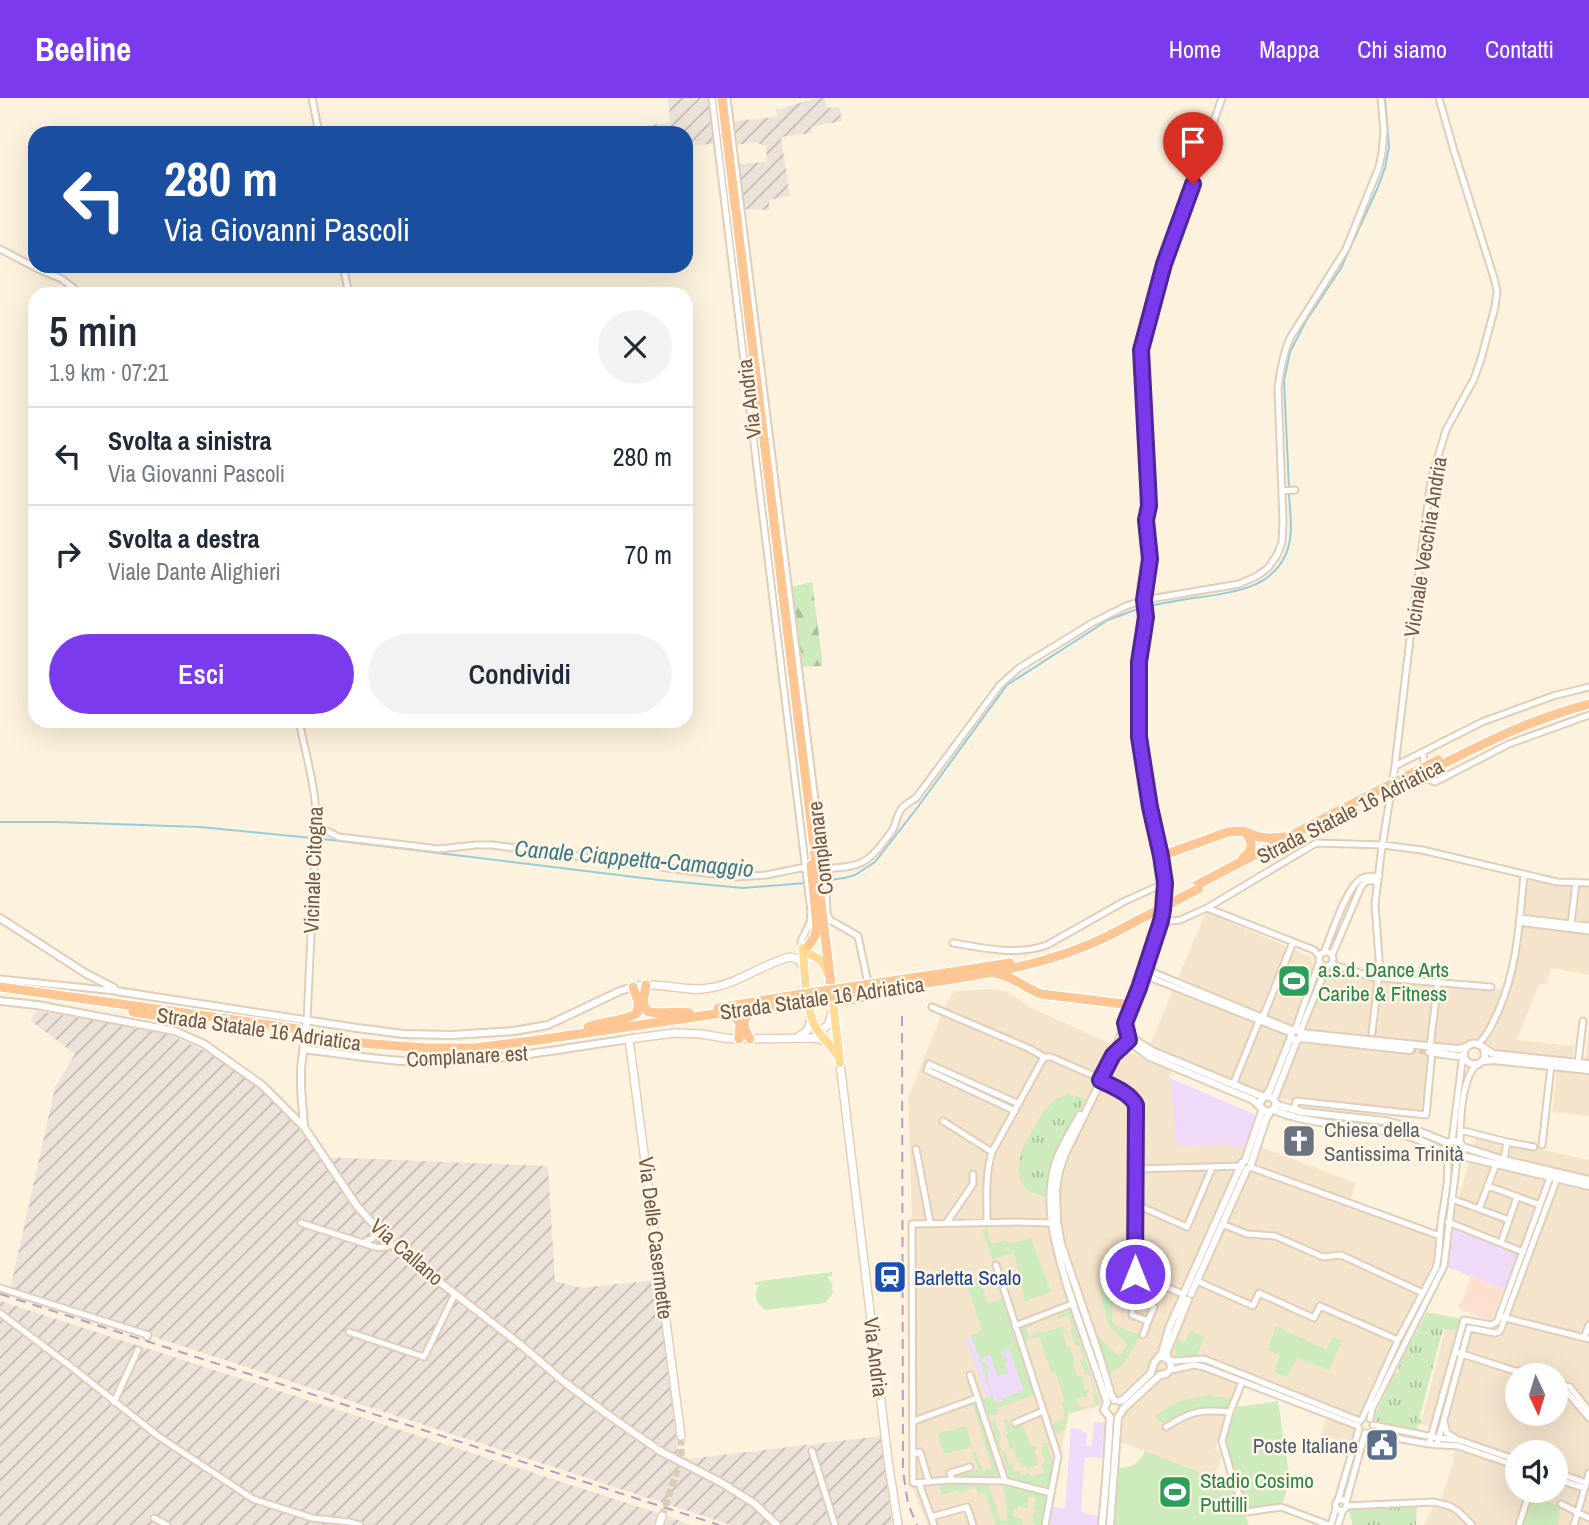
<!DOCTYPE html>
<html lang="it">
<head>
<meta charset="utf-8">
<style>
  body { margin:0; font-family:"Archivo Narrow",sans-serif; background:#f2f2f3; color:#1f2937; height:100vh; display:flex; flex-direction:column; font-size:26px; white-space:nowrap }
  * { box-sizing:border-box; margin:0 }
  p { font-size:23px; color:#747a83 }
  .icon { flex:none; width:38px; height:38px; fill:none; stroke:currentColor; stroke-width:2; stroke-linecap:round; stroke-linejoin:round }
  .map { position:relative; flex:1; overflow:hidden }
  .panel { position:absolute; left:28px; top:189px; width:665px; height:441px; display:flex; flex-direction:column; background:#fff; border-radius:21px; box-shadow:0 7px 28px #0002 }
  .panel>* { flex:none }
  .top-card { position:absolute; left:28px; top:28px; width:665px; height:147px; border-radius:21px; box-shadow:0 7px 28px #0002; background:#1a4fa0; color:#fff; overflow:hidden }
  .needle { width:46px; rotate:176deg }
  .buttons { position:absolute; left:1505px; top:1265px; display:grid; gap:14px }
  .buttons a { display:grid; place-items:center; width:63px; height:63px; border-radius:50%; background:#fff; box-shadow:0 7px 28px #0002; font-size:35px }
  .pin { position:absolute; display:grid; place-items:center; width:60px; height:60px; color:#fff; margin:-72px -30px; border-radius:50% 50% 50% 0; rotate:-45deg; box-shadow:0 0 7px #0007 }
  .pin .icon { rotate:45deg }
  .me { position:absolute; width:77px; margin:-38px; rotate:0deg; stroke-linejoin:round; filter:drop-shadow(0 0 5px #0008) }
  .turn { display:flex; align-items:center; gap:24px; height:147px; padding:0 21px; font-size:32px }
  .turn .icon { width:91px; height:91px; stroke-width:2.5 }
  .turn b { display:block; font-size:49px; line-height:60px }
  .round { display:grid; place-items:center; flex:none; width:74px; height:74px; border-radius:37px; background:#f2f2f3 }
  .summary { display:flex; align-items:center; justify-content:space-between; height:119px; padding:0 21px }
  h1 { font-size:42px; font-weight:600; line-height:52px }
  .primary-button { display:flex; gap:14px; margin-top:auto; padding:14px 21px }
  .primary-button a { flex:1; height:80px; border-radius:42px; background:#7c3aed; color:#fff; font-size:28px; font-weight:600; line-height:80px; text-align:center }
  .primary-button a+a { background:#f2f2f3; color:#1f2937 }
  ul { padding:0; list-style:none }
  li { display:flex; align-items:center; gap:21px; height:98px; padding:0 21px; border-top:2px solid #e0e1e3 }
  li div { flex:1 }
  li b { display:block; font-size:26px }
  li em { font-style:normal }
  header { display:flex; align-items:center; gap:42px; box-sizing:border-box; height:98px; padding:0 35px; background:#7c3aed; color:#fff }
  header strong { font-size:33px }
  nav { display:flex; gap:38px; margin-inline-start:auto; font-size:24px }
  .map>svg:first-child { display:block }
  .residential { fill:#f5e4cc; fill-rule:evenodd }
  .commercial { fill:#ffe0d0 }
  .industrial { fill:url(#industrial-furrows) }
  .education { fill:#efdbf9 }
  .forest { fill:url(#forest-firs) }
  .park { fill:url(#park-tufts) }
  .garden { fill:#cdebbc; fill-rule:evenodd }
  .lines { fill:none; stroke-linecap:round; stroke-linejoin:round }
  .stream { stroke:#97ccda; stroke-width:2 }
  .tertiary-tunnel { stroke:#dbccb7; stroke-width:6; stroke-dasharray:6 3; stroke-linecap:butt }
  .secondary-tunnel { stroke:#dbccb7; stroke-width:7; stroke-dasharray:7 3.5; stroke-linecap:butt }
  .minor-casing { stroke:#e1ceb9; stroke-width:9 }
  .tertiary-casing { stroke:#e1ceb9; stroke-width:10 }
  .secondary-casing { stroke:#e7cfb7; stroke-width:10 }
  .primary-casing { stroke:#fff; stroke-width:11 }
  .trunk-casing { stroke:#fff; stroke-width:12 }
  .minor { stroke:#fff; stroke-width:5 }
  .tertiary { stroke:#fff; stroke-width:6 }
  .secondary { stroke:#fff; stroke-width:7 }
  .primary { stroke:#ffdb93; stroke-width:8 }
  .trunk { stroke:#fec692; stroke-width:9 }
  .rail { stroke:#b59dc6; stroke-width:2; stroke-dasharray:10 7; stroke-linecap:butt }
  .trunk-bridge-casing { stroke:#fff; stroke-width:12; stroke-linecap:butt }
  .trunk-bridge { stroke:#fec692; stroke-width:9 }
  .route-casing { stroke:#51269a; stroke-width:18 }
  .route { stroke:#7c3aed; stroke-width:12 }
  .labels { text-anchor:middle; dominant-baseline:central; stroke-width:5; stroke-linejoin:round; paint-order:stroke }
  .street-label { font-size:21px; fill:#745845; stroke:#fff6e5 }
  .leisure-label { font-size:21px; fill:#27864d; stroke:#fff6e5; text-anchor:start }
  .worship-label { font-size:21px; fill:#5b616d; stroke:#fff6e5; text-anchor:start }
  .transit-label { font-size:21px; fill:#164399; stroke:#fff6e5; text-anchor:start }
  .service-label { font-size:21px; fill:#4e5e75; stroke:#fff6e5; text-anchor:end }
  .water-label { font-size:23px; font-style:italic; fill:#3d7a89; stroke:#fff6e5 }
</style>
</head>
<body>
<header>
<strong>Beeline</strong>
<nav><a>Home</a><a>Mappa</a><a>Chi siamo</a><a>Contatti</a></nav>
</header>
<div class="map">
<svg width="1589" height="1427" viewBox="0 0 1589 1427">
  <defs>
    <pattern id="industrial-furrows" width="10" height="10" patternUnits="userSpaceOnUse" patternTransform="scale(1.75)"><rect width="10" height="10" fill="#ebe3da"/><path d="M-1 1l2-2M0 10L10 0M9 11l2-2" fill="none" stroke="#c3bbb3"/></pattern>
    <pattern id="forest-firs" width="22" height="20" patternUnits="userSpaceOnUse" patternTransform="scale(1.75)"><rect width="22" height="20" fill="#cdebbc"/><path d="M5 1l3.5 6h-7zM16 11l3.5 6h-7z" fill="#abc19b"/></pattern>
    <pattern id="park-tufts" width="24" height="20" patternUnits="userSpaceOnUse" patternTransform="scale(1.75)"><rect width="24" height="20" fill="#cdebbc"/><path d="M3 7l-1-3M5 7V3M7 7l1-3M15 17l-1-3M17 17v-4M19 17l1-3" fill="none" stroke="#abc19b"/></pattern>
  </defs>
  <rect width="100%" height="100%" fill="#fdf2dd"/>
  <path class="residential" d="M1523 776 1589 787V877L1551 870 1547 886H1539L1517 942 1574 948 1573 962 1585 963 1589 931V1018L1552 1014 1558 961 1497 956 1489 952 1481 941H1477L1458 949 1433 947 1424 1014 1280 1001 1267 995 1261 996 1177 963 1170 980 1184 1047 1225 1046 1233 1049H1261L1356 1085 1349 1107 1435 1140 1438 1149 1435 1170 1361 1319 1352 1347 1321 1337 1326 1319 1239 1285 1215 1351 1223 1355 1214 1380 1118 1343 1122 1319 1126 1311 1113 1293 1101 1297 1104 1307 1069 1316 1045 1427H928L910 1385 912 1125 908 1000 945 908 954 893 992 891 1008 894 1029 909 1140 959 1149 949 1206 814 1311 859 1313 866 1322 869 1369 881 1504 891 1510 872Z
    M1477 1037 1589 1062V1427H1424L1434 1407H1439L1453 1365V1359L1460 1339 1421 1326 1445 1231 1471 1236 1472 1234 1502 1239 1513 1203 1533 1149H1522L1452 1123ZM1517 1278H1556V1316H1517ZM1517 1354H1556V1393H1517Z"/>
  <path class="commercial" d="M1470 1178 1504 1191 1492 1221 1490 1223 1458 1210 1459 1205 1461 1206 1470 1183 1469 1182Z"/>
  <path class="industrial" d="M668 0H708L713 46 686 48V35H649L648 27 670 25Z
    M816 0H824L828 10 839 9 842 23 811 29 812 35 781 39 790 98 769 102V112L744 111 739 66 767 64 766 49 756 44 737 47 733 23 778 19 776 12Z
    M36 913 161 933 216 958 255 985 284 1013 308 1040 319 1059 548 1068 555 1183 581 1190 657 1182 678 1355 688 1361 882 1338 892 1427H731L10 1192 55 989 75 956 31 923Z
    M0 1203 661 1416 691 1427H0Z"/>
  <path class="education" d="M1170 980 1259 1018 1247 1049H1233L1225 1046 1177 1048Z
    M1452 1131 1518 1156 1504 1191 1447 1169Z
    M1002 1201 1034 1296 998 1310 999 1316 989 1318 983 1301 986 1299 966 1241 982 1234 975 1209Z
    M1094 1324 1106 1325 1104 1360 1085 1359 1081 1414 1102 1419 1100 1427H1048L1051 1408 1065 1411 1071 1330 1082 1331V1334L1087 1335 1086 1348H1092Z"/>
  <path class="forest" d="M812 484 823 568 801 569 791 489Z"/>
  <path class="park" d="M1067 996 1086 1000 1053 1061 1047 1100 1028 1093 1021 1083 1018 1071 1022 1051 1043 1014 1053 1003Z
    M1427 1214 1461 1221 1458 1233 1443 1231 1419 1321 1421 1322 1420 1327H1418L1417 1333 1377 1325 1374 1319 1395 1275H1398L1400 1265Z
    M1417 1407 1416 1427H1352V1421H1350L1349 1411Z"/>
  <path class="garden" d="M982 1131H987L992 1146 1006 1142 1009 1146 1031 1140 1051 1194 1025 1203 1014 1155 992 1161Z
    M1115 1146 1112 1224 1114 1227 1140 1237 1124 1266 1108 1278 1092 1229 1104 1245 1119 1258 1127 1247 1111 1230 1106 1219 1100 1194 1102 1168Z
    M832 1174V1178L827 1179 832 1186 833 1195 825 1205 766 1212C756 1206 753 1198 759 1187H755V1184Z
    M979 1180 988 1205 1002 1201 1034 1297 998 1310V1316L989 1318 983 1301 992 1297 971 1237 982 1233 966 1184ZM1009 1251 1024 1292 1001 1301V1303L995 1305 988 1283 989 1282 986 1271 988 1270 986 1265H984L982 1260 990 1257 998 1278 1008 1275 1005 1265 1008 1264 1006 1258 1003 1259 1001 1254Z
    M1070 1213 1100 1306 1068 1315 1065 1332 1057 1335 1053 1326 1065 1321 1062 1306 1065 1303 1055 1273 1051 1274 1039 1239 1025 1243 1020 1229 1033 1224 1035 1227 1026 1230 1029 1238 1042 1233 1043 1235 1063 1228 1065 1234 1063 1235 1068 1250 1071 1249V1254L1074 1259 1073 1260 1076 1264 1073 1266 1077 1278H1082L1085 1292 1089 1291V1293L1086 1294 1089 1299H1080L1076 1301 1079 1309H1088L1096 1305 1093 1298 1096 1296 1089 1276 1085 1277V1274L1080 1263 1083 1260 1079 1248H1075L1070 1231 1073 1230 1068 1218 1059 1221 1057 1216Z
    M1276 1228 1326 1252 1333 1239 1342 1243 1329 1272 1297 1260 1287 1279 1274 1274 1280 1258 1268 1251Z
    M1190 1233 1204 1239 1197 1258 1175 1261 1176 1241 1185 1244Z
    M1209 1297 1231 1301 1227 1310C1197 1308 1189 1312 1162 1325L1155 1319C1175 1302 1183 1302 1209 1297Z
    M1278 1303 1290 1383 1282 1406 1249 1410 1237 1383 1225 1343 1237 1309Z
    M972 1305H976L999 1380 955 1379V1376L979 1372 972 1354H976L983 1373 992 1370Z
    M1007 1321 1011 1330 1022 1326 1031 1349 1035 1348 1036 1352 1034 1353 1038 1367 1027 1371 1026 1368 1022 1369 1021 1364H1018L1013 1350 1010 1351 1006 1337 1008 1336 1005 1325 1003 1323Z
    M996 1322 995 1325 1001 1339 998 1340 1002 1353H1005L1009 1367 1013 1366 1014 1374 1019 1373 1021 1378 1029 1375 1031 1379 1044 1374 1041 1366 1046 1364 1041 1351 1044 1349 1042 1345 1046 1344 1054 1367 1049 1391 1008 1381V1373L991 1324Z
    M966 1328 972 1349 944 1356 938 1336Z
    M1145 1353 1232 1387 1249 1427H1112L1115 1408 1117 1370C1130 1371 1140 1365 1145 1353Z
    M972 1384 988 1386 1001 1423H1008L1003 1386 1049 1397 1044 1427H1034V1423H1032L1033 1415H1035L1036 1412 1034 1411 1036 1399H1029L1027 1410 1018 1408 1017 1411H1014L1013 1418 1023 1421 1022 1427H996L985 1395 978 1396 975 1389 959 1394 957 1393 942 1397 939 1388Z
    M1534 1398 1560 1408 1558 1427H1524Z"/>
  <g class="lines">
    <path class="stream" d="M1289 390 1284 283 1290 254 1306 223 1341 170 1378 89 1385 70 1389 49 1385 0
      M1148 508C1166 505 1184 501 1202 499 1235 494 1271 490 1286 456 1294 437 1290 415 1289 396
      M0 724H55L200 729 332 742 659 782 743 790 806 785
      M829 782 844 780 855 777 875 764 917 710 1007 587 1108 522 1143 509"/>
    <path class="tertiary-tunnel" d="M1410 952 1429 954"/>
    <path class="secondary-tunnel" d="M662 1418 681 1360V1338"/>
    <defs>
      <path id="minor" d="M312 0 319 35
        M712 0 811 814 810 825 801 843 803 850
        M727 0 826 790 827 816 830 822 858 838 869 890 867 896 863 899 833 905
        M0 151 38 171 62 181 81 196
        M343 168 349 196
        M1282 393 1295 392
        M299 623C308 667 321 706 315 751L307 923
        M1423 654 1425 680 1435 684 1509 646 1589 617
        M1395 668 1482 624 1553 598 1589 589
        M318 731H323L339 739 439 751 476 747H492L736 779 766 777 806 769
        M1161 758 1150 708 1139 639V564L1146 519 1144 502 1150 461 1146 422 1149 408 1147 343 1141 252 1164 166 1222 0
        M823 771C855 768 865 770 885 742 888 738 892 734 894 729 900 711 899 710 916 700L1000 587 1019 570 1092 525 1126 508 1144 502 1239 486 1257 478 1268 470 1277 457 1282 444 1283 424 1278 290C1280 273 1283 256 1290 240L1346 151 1379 69 1382 55 1384 33 1381 0
        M1207 810 1314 852 1319 858
        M1520 820 1589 828
        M1161 824 1180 822 1207 810 1316 745 1383 747 1422 752 1557 784 1589 785
        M1519 824 1589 833
        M1571 826 1576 784
        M953 845C984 850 1016 858 1047 847L1125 803 1165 785
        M1319 861a7 7 0 1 1 14 0a7 7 0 1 1-14 0Z
        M1324 854C1332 836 1344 796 1358 783 1363 778 1371 778 1379 778
        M1332 857 1361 789 1366 783H1378
        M1331 866 1375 880
        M1145 871 1293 932
        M1380 874 1375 806 1381 756 1395 668 1411 532 1431 382 1446 332 1474 281 1481 261 1495 209 1497 193 1494 180 1454 53 1439 0
        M1144 875 1154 881 1291 935
        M1383 880 1491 889
        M0 881 116 893
        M932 909 1028 950 1044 959
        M1263 919 1293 844
        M1295 932 1319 865
        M1300 934 1327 868
        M1372 935 1378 883
        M1478 946C1488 937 1492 926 1498 914 1518 868 1519 826 1524 777
        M1430 949 1438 883
        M1578 965 1583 923
        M1233 987 1259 923
        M1294 1012 1296 1003 1426 1017 1432 954
        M1015 1013 927 972 929 966 1019 1006
        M943 1023 992 1054
        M1460 1032 1507 1044 1504 1062
        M1452 1043 1462 964 1464 960
        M1507 1044 1534 1049
        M1460 1045C1460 1023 1461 983 1476 967
        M1542 1047 1551 968
        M916 1051 930 1124
        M1250 1069 1440 1138
        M1135 1071 1242 1068
        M1488 1088 1540 1107
        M1452 1101 1509 1122
        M1135 1106 1187 1129 1212 1070
        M1479 1111 1496 1066
        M947 1124 973 1086V1076
        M987 1124C987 1101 985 1077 992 1054L1044 959H1051L1092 977 1129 998 1135 1003 1136 1015 1135 1176 1132 1217 1148 1223 1143 1237
        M1448 1124 1523 1154
        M301 1125 363 1145
        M1051 1125 1018 1124 912 1126 913 1385 949 1382 1005 1383 1051 1395
        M1222 1126 1247 1136 1275 1138 1323 1159 1341 1157 1423 1195
        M376 1131 373 1140 363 1145C374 1149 382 1152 392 1147
        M1501 1145 1517 1099
        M996 1167 1058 1358 1045 1427
        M1135 1176 1183 1196
        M1197 1183 1253 1208 1259 1195 1314 1220 1320 1208 1398 1242
        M0 1190 148 1237 147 1239
        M1133 1200 1154 1209 1148 1223
        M0 1215 74 1271 158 1338 253 1401 312 1420 349 1424 360 1427
        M1502 1219 1589 1241
        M1015 1228 1072 1206
        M349 1234 424 1259 455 1196
        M1584 1240 1589 1227
        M1459 1255 1515 1273H1521L1534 1278
        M1169 1261 1174 1263 1204 1261 1360 1323
        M1171 1272 1194 1267 1204 1269 1358 1328
        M970 1277 1005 1383
        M1556 1285 1570 1289 1589 1313
        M1556 1290 1566 1293 1589 1320
        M114 1304 138 1252
        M1230 1314 1222 1343 1234 1385 1247 1414 1281 1409 1329 1427
        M1362 1321 1398 1242 1436 1170C1440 1156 1439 1141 1441 1125 1444 1103 1450 1081 1447 1058
        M1370 1321 1372 1311 1444 1168 1457 1061
        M914 1323 977 1300
        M1444 1324 1447 1335 1455 1340
        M1015 1325 1043 1313
        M1373 1327 1438 1340 1459 1342 1517 1362
        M1166 1329C1191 1313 1201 1311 1230 1314L1242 1284
        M1368 1335 1429 1346 1458 1348 1517 1368
        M1429 1346 1464 1222 1491 1227 1497 1224 1551 1077
        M1437 1347 1469 1230 1495 1235 1499 1234 1501 1231 1558 1078
        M812 1353 835 1427
        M913 1356 920 1354 929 1384
        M1556 1374 1586 1385
        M1556 1381 1584 1390
        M952 1382 950 1375 970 1369
        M919 1385 934 1427
        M1335.5 1407a5.5 5.5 0 1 1 11 0a5.5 5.5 0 1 1-11 0Z
        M1338 1402 1359 1331
        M1346 1404 1365 1335
        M1561 1406 1589 1420
        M1346 1408 1434 1404 1450 1408 1458 1413 1472 1427
        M931 1419 967 1409 973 1427
        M154 1420 167 1427
        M1331 1427 1336 1410
        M1338 1427 1343 1412
        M1519 1427 1530 1393
        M1574 1427 1589 1375"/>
      <path id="tertiary" d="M0 820 85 875 114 890 116 893 357 930 404 936 452 937 514 933 548 927 620 893 633 889
        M0 903 37 907 175 933 204 946 262 987 304 1029 357 1108 392 1147 521 1247 563 1283 607 1316 660 1353 722 1385 755 1406 777 1427
        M1125 928 1129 938 1152 953 1264 999
        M1291 937a5 5 0 1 1 10 0a5 5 0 1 1-10 0Z
        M1300 935 1436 949 1459 951 1466 949
        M1300 940 1410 952
        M1126 945 1135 948 1150 959 1253 1002 1266 1014 1273 1012 1276 1006 1273 1000 1266 998 1261 1002 1260 1007
        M304 951C350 957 396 965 443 964 505 962 567 950 629 941
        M1484 951 1485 960 1479 966C1455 969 1463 939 1479 947 1485 949 1487 954 1494 956L1589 966
        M1429 954 1464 959
        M1483 963 1493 962 1589 972
        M1266 998 1270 992 1291 939
        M1274 1001 1297 942
        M1276 1006 1281 1008 1303 1014 1385 1023 1408 1029 1448 1045
        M1273 1012C1282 1015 1290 1018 1299 1020 1351 1033 1396 1024 1445 1055
        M1080 1017C1071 1034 1059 1051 1054 1070 1044 1110 1056 1149 1067 1187 1079 1226 1094 1265 1107 1304L1104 1312 1110 1319 1106 1383 1102 1427
        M304 1029 301 990V970L307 923
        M1445 1052a9 9 0 1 1 18 0a9 9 0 1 1-18 0Z
        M1463 1049 1504 1062 1589 1082
        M1462 1058 1589 1088
        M1184 1195 1242 1065 1245 1063 1261 1016 1262 1011
        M1191 1196 1247 1071 1250 1069 1266 1021 1270 1014
        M1167 1261V1253L1188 1202
        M1160 1277 1166 1276 1171 1271 1170 1263 1163 1259
        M1114 1302 1111 1297 1100 1260 1061 1146 1057 1123 1056 1092 1059 1073 1065 1056 1098 989 1120 940 1138 892 1161 823C1166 802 1165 780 1161 758
        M1119 1303 1123 1302 1151 1275 1154 1265 1162 1255 1169 1230 1183 1199
        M1110 1427 1118 1319 1121 1315 1123 1311 1160 1277"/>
      <path id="secondary" d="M633 889C658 882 684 895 709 890 738 886 762 866 790 859L798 861 803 868
        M817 936 828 927 833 912
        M799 938C809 934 810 928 811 918
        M840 965 888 1362 898 1427
        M681 1338 629 941 674 935 701 936 725 940 739 941 811 940 820 941 828 945
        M659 1427 662 1418"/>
      <path id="primary" d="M803 850C812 862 820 854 828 876
        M803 852C805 875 805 907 815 928 821 940 832 947 838 959
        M832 895 840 965"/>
      <path id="trunk" d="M722 0 831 887
        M1437 669C1486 644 1535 620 1589 606
        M1161 758 1228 734 1243 733 1259 739 1270 740 1285 739
        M1243 760C1254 752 1253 743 1245 734
        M1197 787 1334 715
        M809 847 815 838 817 828 811 767
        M946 875 1010 865
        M995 875C1013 878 1025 890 1041 896L1132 907
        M946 882C1003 873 1054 864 1106 839
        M646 887 643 905 647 913C660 918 675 912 689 915
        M0 889 298 931
        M718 910 796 897
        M133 914 182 921
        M727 917 734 918 740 925 739 941
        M588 929C604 923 623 924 637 915L639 905 633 889
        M316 939 373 946 425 950H474L531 943 797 904
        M750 941C742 928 740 918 757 913"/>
    </defs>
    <use href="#minor" class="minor-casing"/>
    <use href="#tertiary" class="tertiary-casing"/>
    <use href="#secondary" class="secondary-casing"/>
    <use href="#primary" class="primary-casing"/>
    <use href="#trunk" class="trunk-casing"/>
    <use href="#minor" class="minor"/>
    <use href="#tertiary" class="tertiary"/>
    <use href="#secondary" class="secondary"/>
    <use href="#primary" class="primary"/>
    <use href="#trunk" class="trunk"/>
    <path class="rail" d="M902 918 903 1373 908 1406 917 1427
      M0 1196 719 1427"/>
    <defs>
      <path id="trunk-bridge" d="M1334 715 1438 662
        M1106 839 1198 791
        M796 897 946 875
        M797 904 946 882
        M297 937 316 939"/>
    </defs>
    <use href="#trunk-bridge" class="trunk-bridge-casing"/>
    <use href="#trunk-bridge" class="trunk-bridge"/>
  </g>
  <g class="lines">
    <defs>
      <path id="route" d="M1135 1176 1136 1007C1129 994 1113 989 1100 982L1113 957 1129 942 1125 925 1139 890 1161 823 1163 812 1165 785 1161 758 1150 709 1139 639V564L1146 519 1144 502 1150 461 1146 422 1149 408 1148 386 1141 252 1164 166 1193 86"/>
    </defs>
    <use href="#route" class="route-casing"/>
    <use href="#route" class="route"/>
  </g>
  <defs>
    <symbol id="stadium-square" viewBox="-11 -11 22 22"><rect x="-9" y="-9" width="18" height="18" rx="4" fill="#2e9e5b" stroke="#fff6e5"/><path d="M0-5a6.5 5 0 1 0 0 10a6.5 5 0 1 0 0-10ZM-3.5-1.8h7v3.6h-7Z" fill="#fff"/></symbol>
    <symbol id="church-square" viewBox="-11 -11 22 22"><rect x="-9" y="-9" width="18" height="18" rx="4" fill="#6b7280" stroke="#fff6e5"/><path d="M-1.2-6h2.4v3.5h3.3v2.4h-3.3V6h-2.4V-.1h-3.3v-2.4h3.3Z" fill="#fff"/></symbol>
    <symbol id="station-square" viewBox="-11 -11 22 22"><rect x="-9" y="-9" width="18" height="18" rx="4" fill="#1a4fb4" stroke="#fff6e5"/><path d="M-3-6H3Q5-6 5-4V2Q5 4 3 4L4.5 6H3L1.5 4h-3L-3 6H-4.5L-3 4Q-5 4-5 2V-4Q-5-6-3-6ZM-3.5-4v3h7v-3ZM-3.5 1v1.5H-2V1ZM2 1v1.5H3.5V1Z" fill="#fff"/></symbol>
    <symbol id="civic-square" viewBox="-11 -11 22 22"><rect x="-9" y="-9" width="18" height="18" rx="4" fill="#5c6f8a" stroke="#fff6e5"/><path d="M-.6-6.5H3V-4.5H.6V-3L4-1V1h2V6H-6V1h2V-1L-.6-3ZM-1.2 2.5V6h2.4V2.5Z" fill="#fff"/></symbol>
  </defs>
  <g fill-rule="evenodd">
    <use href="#stadium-square" x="1275" y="864" width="38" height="38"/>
    <use href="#church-square" x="1280" y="1024" width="38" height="38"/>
    <use href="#station-square" x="871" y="1160" width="38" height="38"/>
    <use href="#civic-square" x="1363" y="1328" width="38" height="38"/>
    <use href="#stadium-square" x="1156" y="1375" width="38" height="38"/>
  </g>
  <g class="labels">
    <g class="street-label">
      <text transform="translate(749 301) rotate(-97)">Via Andria</text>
      <text transform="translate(1425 449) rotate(-81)">Vicinale Vecchia Andria</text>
      <text transform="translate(1350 713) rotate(-27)">Strada Statale 16 Adriatica</text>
      <text transform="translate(820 750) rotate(-97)">Complanare</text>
      <text transform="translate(313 772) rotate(-88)">Vicinale Citogna</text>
      <text transform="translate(822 900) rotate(-8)">Strada Statale 16 Adriatica</text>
      <text transform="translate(259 931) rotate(8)">Strada Statale 16 Adriatica</text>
      <text transform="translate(467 958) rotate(-3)">Complanare est</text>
      <text transform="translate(656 1140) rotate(83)">Via Delle Casermette</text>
      <text transform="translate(407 1154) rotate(41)">Via Callano</text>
      <text transform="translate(876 1259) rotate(83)">Via Andria</text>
    </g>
    <g class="leisure-label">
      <text x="1318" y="871">a.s.d. Dance Arts<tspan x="1318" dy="24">Caribe &amp; Fitness</tspan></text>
      <text x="1200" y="1382">Stadio Cosimo<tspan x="1200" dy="24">Puttilli</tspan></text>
    </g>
    <g class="worship-label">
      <text x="1324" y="1031">Chiesa della<tspan x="1324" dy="24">Santissima Trinità</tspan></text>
    </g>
    <g class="transit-label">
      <text x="914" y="1179">Barletta Scalo</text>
    </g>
    <g class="service-label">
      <text x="1358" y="1347">Poste Italiane</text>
    </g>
    <g class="water-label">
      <text transform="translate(634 760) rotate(5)">Canale Ciappetta-Camaggio</text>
    </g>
  </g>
</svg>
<div class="buttons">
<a><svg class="needle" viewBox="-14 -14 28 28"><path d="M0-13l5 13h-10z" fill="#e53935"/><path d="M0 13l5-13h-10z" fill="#747a83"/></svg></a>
<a><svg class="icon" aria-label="sound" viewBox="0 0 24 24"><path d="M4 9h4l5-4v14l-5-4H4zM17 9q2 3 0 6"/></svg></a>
</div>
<div class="pin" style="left:1193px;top:86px;background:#d93025"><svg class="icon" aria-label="arrive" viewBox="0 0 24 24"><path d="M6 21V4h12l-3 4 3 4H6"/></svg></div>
<svg class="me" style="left:1135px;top:1176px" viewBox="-20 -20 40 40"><circle r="17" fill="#7c3aed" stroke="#fff" stroke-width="3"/><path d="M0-11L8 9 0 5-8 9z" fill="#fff"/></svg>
<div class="top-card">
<div class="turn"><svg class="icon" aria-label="left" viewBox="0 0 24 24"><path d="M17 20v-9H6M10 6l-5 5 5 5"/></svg><div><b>280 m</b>Via Giovanni Pascoli</div></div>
</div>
<section class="panel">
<div class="summary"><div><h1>5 min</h1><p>1.9 km · 07:21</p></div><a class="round"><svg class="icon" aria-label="close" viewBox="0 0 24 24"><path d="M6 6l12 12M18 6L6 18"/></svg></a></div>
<ul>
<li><svg class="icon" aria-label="left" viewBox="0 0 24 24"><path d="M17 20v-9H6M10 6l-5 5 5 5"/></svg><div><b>Svolta a sinistra</b><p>Via Giovanni Pascoli</p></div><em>280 m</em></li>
<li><svg class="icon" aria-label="right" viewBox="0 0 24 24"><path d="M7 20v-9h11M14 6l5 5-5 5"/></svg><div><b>Svolta a destra</b><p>Viale Dante Alighieri</p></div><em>70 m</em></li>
</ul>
<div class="primary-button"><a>Esci</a><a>Condividi</a></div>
</section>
</div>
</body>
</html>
